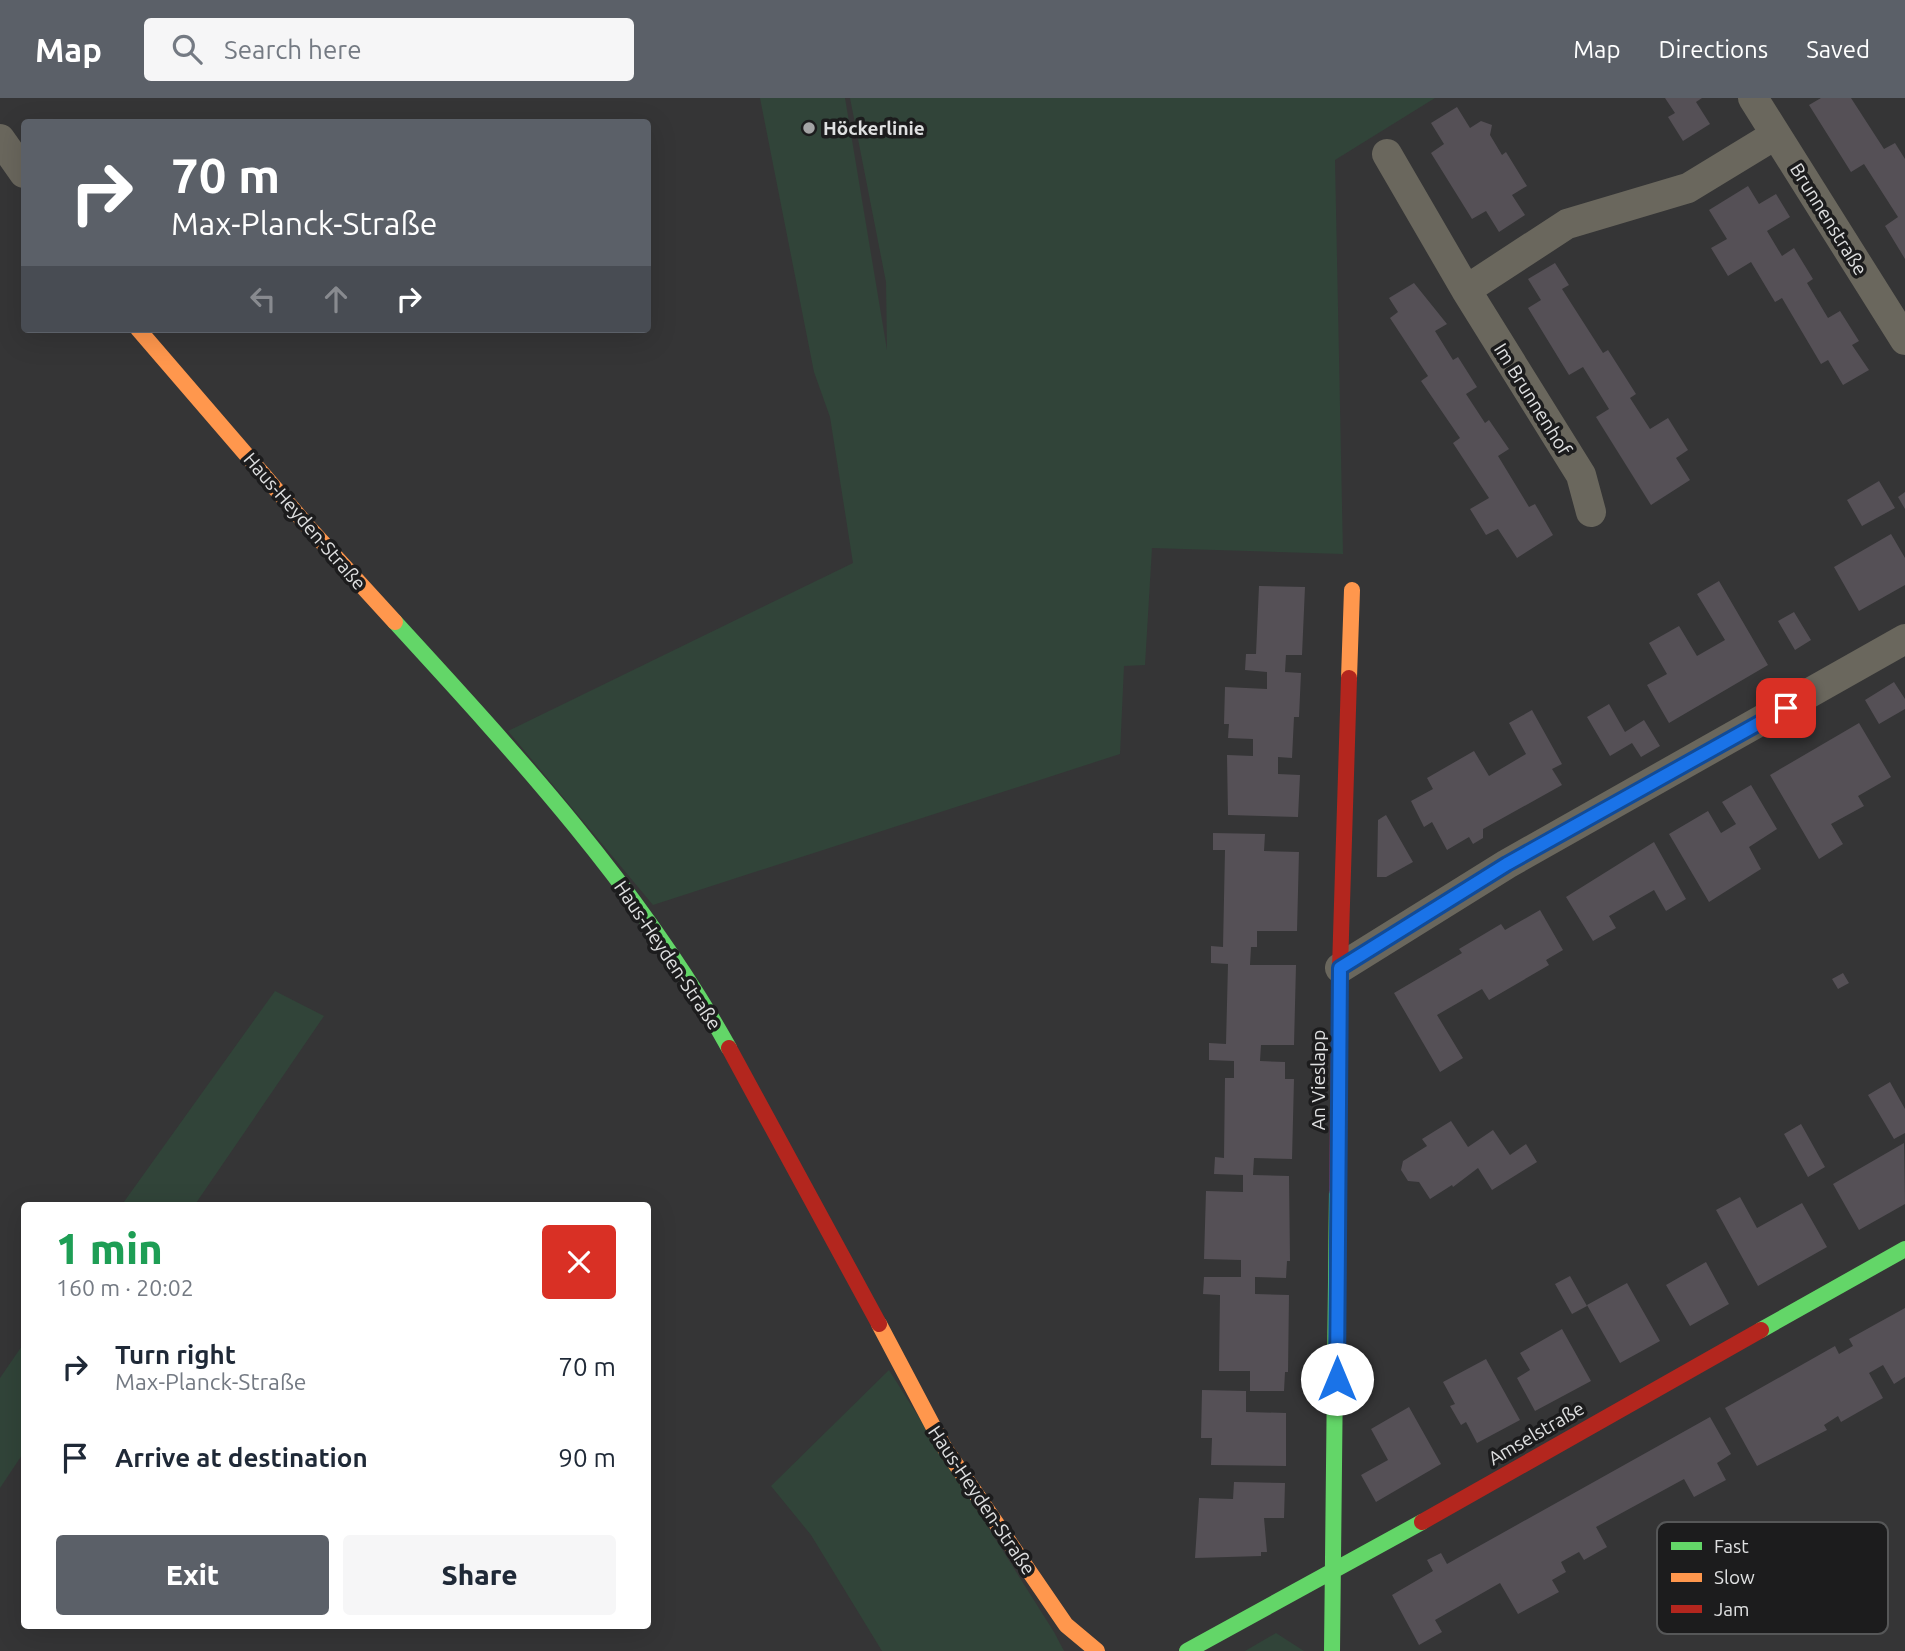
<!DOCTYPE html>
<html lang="en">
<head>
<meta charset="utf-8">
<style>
  body { margin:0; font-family:Ubuntu,sans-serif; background:#f6f6f7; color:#1f2937; height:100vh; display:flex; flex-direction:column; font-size:26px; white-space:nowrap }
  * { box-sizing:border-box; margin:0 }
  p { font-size:23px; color:#747a83 }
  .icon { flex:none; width:38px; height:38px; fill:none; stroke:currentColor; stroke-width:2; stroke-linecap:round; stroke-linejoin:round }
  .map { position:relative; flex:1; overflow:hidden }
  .side { position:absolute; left:21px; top:1104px; width:630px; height:427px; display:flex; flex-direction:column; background:#fff; border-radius:7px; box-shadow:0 7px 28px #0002 }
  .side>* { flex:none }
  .banner { position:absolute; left:21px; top:21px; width:630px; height:214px; border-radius:7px; box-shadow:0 7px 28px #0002; background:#5b6068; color:#fff; overflow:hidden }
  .pin { position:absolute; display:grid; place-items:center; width:60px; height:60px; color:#fff; margin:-30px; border-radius:14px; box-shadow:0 4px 10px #0006 }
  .me { position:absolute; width:77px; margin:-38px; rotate:0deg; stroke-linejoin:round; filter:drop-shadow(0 0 5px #0008) }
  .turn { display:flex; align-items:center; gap:24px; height:147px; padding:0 35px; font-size:32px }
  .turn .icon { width:91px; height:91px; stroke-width:2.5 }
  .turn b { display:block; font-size:49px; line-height:60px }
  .lanes { display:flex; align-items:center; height:66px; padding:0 35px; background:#0003; justify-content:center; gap:35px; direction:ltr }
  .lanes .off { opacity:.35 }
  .round { display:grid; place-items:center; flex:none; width:74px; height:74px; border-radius:7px; background:#f6f6f7 }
  .headline { display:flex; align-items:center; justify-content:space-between; height:119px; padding:0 35px }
  h1 { font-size:42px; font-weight:800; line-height:52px; color:#1e9e55 }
  .button { display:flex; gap:14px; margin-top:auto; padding:14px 35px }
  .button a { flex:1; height:80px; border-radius:7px; background:#5b6068; color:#fff; font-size:28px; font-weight:800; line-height:80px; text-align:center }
  .button a+a { background:#f6f6f7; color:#1f2937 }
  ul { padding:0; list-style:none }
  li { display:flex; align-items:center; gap:21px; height:91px; padding:0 35px }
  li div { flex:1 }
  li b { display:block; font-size:26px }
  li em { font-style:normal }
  header { display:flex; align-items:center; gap:42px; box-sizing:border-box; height:98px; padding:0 35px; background:#5b6068; color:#fff }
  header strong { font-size:33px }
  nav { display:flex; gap:38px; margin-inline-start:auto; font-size:24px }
  .search { width:490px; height:63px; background:#f6f6f7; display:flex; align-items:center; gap:18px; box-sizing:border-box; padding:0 24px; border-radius:7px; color:#747a83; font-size:26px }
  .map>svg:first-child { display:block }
  .green { fill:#314439 }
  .building { fill:#555056 }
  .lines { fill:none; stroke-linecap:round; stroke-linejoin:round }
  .street { stroke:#6a675d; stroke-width:30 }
  .fast { stroke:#63d668; stroke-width:16 }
  .slow { stroke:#ff974d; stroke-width:16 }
  .jam { stroke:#b3261e; stroke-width:16 }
  .route-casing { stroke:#114b97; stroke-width:18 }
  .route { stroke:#1a73e8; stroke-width:12 }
  .poi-dot { fill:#a4a4a5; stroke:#1c1c1d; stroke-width:2.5 }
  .labels { text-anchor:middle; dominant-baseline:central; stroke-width:7; stroke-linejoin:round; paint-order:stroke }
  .poi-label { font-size:19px; font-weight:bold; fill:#dfe0e1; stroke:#1c1c1d; text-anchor:start }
  .street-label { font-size:19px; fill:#dfe0e1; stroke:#1c1c1d }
  .key { fill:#1c1c1d; stroke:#565758; stroke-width:2 }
  .key-label { font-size:19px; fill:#dfe0e1 }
</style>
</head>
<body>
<header>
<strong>Map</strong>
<div class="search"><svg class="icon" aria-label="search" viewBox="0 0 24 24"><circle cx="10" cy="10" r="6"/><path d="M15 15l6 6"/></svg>Search here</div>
<nav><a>Map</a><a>Directions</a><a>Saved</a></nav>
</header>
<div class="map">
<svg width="1905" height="1553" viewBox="0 0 1905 1553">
  <rect width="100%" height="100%" fill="#353536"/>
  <path class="green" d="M760 0H845L887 252 886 184 850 0H1435L1335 62 1343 456 1152 450 1145 567 1124 568 1120 656 653 807 508 633 853 465 830 319 814 274Z
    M275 893 324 918 194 1108H121Z
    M24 1245V1354L0 1390V1280Z
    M889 1272 1054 1534 1064 1553H882L811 1437 771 1388Z
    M1276 1535 1304 1553H1245Z"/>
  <path class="building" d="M1665 0H1702L1696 4 1710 26 1683 43 1668 19 1675 15Z
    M1821 0H1851L1884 51 1895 45 1905 61V161L1885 128 1898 119 1864 66 1851 74 1809 7Z
    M1457 9 1470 30 1481 23 1492 27 1490 37 1502 57 1506 54 1527 88 1512 97 1525 117 1499 134 1486 113 1472 121 1431 55 1444 46 1431 25Z
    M1748 88 1759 106 1776 96 1790 119 1767 133 1782 158 1794 150 1813 181 1807 185 1828 220 1840 213 1859 243 1852 247 1869 272 1843 287 1828 262 1821 266 1782 200 1775 204 1751 164 1728 178 1711 150 1727 141 1709 112Z
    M1555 165 1569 187 1562 191 1603 255 1608 252 1636 296 1630 300 1650 331 1668 320 1688 352 1676 360 1690 382 1651 407 1596 319 1609 311 1583 269 1569 277 1528 210 1541 202 1528 181Z
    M1414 185 1447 226 1435 233 1453 262 1458 259 1477 289 1466 296 1485 325 1489 322 1509 351 1498 358 1529 409 1535 406 1553 437 1517 460 1498 431 1486 437 1470 411 1489 400 1453 345 1460 340 1421 283 1428 278 1390 220 1398 214 1389 200Z
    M1879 383 1895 410 1862 428 1847 402Z
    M1905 394V411L1898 399Z
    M1891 436 1905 460V487L1859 513 1834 469Z
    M1719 483 1768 567 1669 625 1647 587 1667 576 1649 545 1679 528 1697 558 1725 542 1697 496Z
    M1259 488 1305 489 1302 557H1286L1285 574 1301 575 1299 619H1294L1292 660 1278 659V676L1300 677 1298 719 1228 717 1227 657 1253 658V641L1228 640 1229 626H1224L1225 589 1267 591V574L1245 572 1246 556H1256Z
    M1794 514 1811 542 1795 552 1778 523Z
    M1894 584 1905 601V611L1879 626 1865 602Z
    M1609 606 1625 634 1644 622 1660 648 1641 659 1632 645 1610 658 1587 619Z
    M1532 612 1562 666 1552 671 1562 687 1483 731V740L1473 746 1469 739 1447 752 1432 724 1424 729 1411 703 1433 691 1427 680 1474 653 1489 678 1526 656 1509 625Z
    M1859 625 1891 679 1858 698 1864 708 1831 726 1843 746 1819 761 1770 677Z
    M1751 687 1777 731 1749 749 1761 771 1709 804 1669 736 1708 713 1721 735 1736 726 1722 704Z
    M1386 717 1413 764 1386 779H1377L1378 722Z
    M1213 735 1265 736 1264 753 1299 754 1297 833H1257V849H1251L1250 867H1296L1294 947H1261L1260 963 1285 964V981H1294L1292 1061 1254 1060 1253 1077 1289 1078 1290 1163H1287L1286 1180 1255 1179V1196L1289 1197 1288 1274H1285L1284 1293H1250V1273H1219L1220 1197 1203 1196 1204 1179H1241V1162L1204 1161 1206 1093 1243 1094V1077L1214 1076 1215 1059 1224 1060 1225 980H1234V963L1209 962V945L1226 946 1228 866 1211 865V848L1223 849 1225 752H1213Z
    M1654 744 1686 801 1666 813 1654 792 1609 818 1616 830 1593 843 1566 799Z
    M1540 812 1563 852 1546 862 1549 867 1489 902 1482 891 1437 917 1463 960 1440 974 1394 895 1462 855 1459 851 1501 826 1505 832Z
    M1843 875 1849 885 1838 891 1832 881Z
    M1890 984 1905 1011V1035L1894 1041 1868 997Z
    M1451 1023 1468 1049 1493 1032 1510 1057 1526 1046 1537 1064 1492 1092 1478 1070 1453 1089 1452 1087 1430 1101 1419 1084 1408 1083 1401 1072 1403 1063 1427 1048 1422 1041Z
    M1801 1026 1825 1069 1808 1079 1784 1036Z
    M1904 1045 1905 1106 1859 1132 1833 1086Z
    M1740 1099 1757 1130 1802 1105 1827 1149 1758 1188 1716 1112Z
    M1706 1164 1729 1206 1690 1228 1666 1187Z
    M1570 1178 1587 1208 1572 1216 1555 1186Z
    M1627 1185 1660 1243 1620 1265 1587 1207Z
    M1905 1210V1279L1894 1286 1883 1267 1869 1275 1883 1300 1841 1324 1838 1318 1824 1327 1827 1332 1757 1368 1725 1310 1835 1248 1839 1256 1853 1248 1849 1241Z
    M1562 1231 1591 1283 1535 1313 1517 1280 1530 1272 1520 1255Z
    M1486 1261 1520 1322 1477 1345 1466 1324 1461 1327 1450 1308 1455 1306 1443 1284Z
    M1202 1292 1246 1293V1314L1286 1315V1368L1211 1367 1212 1340H1201Z
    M1409 1309 1441 1366 1376 1404 1361 1377 1388 1362 1371 1331Z
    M1710 1319 1731 1356 1717 1365 1726 1382 1694 1399 1684 1381 1596 1429 1607 1449 1584 1462 1579 1454 1561 1464 1566 1474 1552 1482 1559 1494 1518 1516 1500 1485 1435 1522 1442 1534 1419 1547 1392 1497 1433 1473 1427 1462 1441 1455 1447 1466Z
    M1234 1384 1285 1385 1284 1420H1264L1267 1454H1261V1458L1195 1460 1199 1400 1233 1401Z"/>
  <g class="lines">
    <path class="street" d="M1753 0 1905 242
      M0 41 24 75
      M1387 56 1466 192 1581 377 1591 414
      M1466 192 1567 126 1688 90 1775 37
      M1340 870 1507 766 1905 541"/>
    <path class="fast" d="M395 524C517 657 641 792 729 950
      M1761 1232 1905 1151
      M1187 1553 1422 1424
      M1332 1553 1337 1092"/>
    <path class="slow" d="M138 231 311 432 395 524
      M1349 580 1352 492
      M879 1226 944 1349 1066 1527 1097 1553"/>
    <path class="jam" d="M729 950 879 1226
      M1337 1092 1340 870 1349 580
      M1422 1424 1761 1232"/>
  </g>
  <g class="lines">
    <defs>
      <path id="route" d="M1337 1281 1340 870 1507 766 1786 610"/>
    </defs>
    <use href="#route" class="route-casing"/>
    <use href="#route" class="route"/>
  </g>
  <circle class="poi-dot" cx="809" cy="30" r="7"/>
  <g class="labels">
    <g class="poi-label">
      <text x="823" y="30">Höckerlinie</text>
    </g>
    <g class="street-label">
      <text transform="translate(1829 121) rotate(58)">Brunnenstraße</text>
      <text transform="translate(1533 301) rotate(58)">Im Brunnenhof</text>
      <text transform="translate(305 423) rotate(49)">Haus-Heyden-Straße</text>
      <text transform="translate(668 857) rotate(56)">Haus-Heyden-Straße</text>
      <text transform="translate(1318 982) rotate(-90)">An Vieslapp</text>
      <text transform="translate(1536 1335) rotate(-30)">Amselstraße</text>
      <text transform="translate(982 1402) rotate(56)">Haus-Heyden-Straße</text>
    </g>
  </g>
  <rect x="1657" y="1424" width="231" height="112" rx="10" class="key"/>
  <rect x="1671" y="1444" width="31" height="8" fill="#63d668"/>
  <rect x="1671" y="1475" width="31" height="9" fill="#ff974d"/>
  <rect x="1671" y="1507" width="31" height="8" fill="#b3261e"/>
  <g class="key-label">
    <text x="1714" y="1455">Fast</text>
    <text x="1714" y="1486">Slow</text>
    <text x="1714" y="1518">Jam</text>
  </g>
</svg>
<div class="pin" style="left:1786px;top:610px;background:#d93025"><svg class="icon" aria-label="arrive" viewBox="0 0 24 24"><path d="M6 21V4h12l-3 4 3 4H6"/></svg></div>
<svg class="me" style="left:1337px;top:1281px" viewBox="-20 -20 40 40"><circle r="19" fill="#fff"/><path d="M0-13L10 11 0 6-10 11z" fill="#1a73e8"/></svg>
<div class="banner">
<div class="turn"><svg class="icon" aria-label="right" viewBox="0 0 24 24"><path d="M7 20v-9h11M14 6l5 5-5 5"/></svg><div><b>70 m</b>Max-Planck-Straße</div></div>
<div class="lanes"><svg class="icon off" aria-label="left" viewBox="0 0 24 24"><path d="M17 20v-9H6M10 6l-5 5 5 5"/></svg><svg class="icon off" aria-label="ahead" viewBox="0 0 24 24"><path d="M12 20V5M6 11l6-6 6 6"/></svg><svg class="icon" aria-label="right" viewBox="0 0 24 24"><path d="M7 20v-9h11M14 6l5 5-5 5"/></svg></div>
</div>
<section class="side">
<div class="headline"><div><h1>1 min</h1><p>160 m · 20:02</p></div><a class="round" style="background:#d93025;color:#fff"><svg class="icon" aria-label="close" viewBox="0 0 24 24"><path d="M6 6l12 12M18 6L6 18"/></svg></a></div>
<ul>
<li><svg class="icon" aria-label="right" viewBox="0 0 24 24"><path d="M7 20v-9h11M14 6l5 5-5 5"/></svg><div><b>Turn right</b><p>Max-Planck-Straße</p></div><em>70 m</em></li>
<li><svg class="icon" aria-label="arrive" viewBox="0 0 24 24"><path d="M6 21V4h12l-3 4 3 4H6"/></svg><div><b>Arrive at destination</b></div><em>90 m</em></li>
</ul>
<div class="button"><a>Exit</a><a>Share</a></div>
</section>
</div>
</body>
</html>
